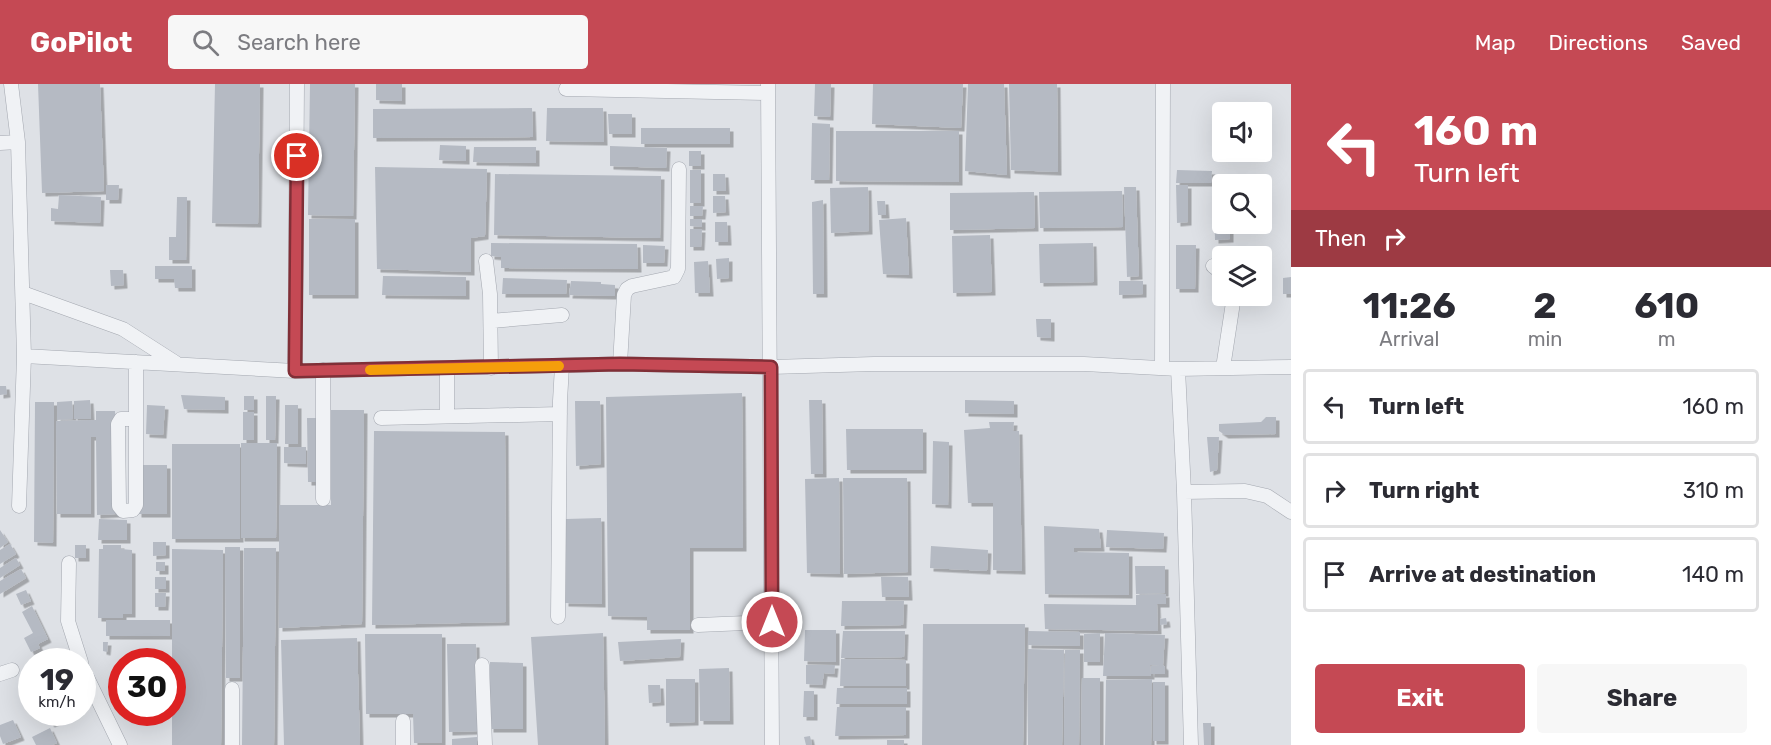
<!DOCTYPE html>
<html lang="en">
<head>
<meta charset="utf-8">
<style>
  body { margin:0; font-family:Rubik,sans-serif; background:#f7f7f7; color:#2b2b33; height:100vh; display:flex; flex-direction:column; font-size:22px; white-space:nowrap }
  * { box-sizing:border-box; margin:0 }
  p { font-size:20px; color:#7c7c81 }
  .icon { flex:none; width:33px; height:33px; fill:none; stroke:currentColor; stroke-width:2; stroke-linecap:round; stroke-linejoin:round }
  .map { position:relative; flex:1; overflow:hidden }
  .drawer { display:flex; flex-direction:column; background:#fff; width:480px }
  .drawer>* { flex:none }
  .guide { background:#c54954; color:#fff; overflow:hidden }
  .tools { position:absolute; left:1212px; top:18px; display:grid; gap:12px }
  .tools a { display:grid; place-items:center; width:60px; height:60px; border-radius:6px; background:#fff; box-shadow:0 6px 24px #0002; font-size:30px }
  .speed { position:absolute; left:18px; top:564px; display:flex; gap:12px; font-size:30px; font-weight:700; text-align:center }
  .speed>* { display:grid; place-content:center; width:78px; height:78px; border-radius:50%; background:#fff; box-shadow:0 6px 24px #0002; line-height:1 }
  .speed small { font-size:15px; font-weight:400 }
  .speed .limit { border:9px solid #d22; background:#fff; color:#111 }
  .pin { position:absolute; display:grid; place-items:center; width:51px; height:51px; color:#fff; margin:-26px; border:3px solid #fff; border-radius:50%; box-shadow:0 2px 6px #0007 }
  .me { position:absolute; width:66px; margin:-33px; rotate:0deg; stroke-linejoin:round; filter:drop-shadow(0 0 4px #0008) }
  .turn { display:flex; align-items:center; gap:21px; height:126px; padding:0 24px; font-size:27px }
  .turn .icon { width:78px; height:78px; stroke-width:2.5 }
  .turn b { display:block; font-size:42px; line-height:51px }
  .then { display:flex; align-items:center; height:57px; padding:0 24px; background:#0003; gap:12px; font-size:22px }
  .eta { display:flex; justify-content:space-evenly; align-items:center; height:102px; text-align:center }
  .eta b { font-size:36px; font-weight:700; line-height:42px }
  .action { display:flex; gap:12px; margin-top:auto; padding:12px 24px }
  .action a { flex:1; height:69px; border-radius:6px; background:#c54954; color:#fff; font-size:24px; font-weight:700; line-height:69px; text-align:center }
  .action a+a { background:#f7f7f7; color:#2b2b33 }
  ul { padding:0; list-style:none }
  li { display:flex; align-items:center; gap:18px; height:75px; margin:0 12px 9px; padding:0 12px; border:3px solid #e1e1e2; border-radius:6px }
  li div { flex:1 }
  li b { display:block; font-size:22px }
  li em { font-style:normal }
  header { display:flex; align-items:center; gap:36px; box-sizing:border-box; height:84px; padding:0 30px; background:#c54954; color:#fff }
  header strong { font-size:28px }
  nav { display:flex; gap:33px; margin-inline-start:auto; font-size:21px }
  .search { width:420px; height:54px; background:#f7f7f7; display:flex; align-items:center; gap:15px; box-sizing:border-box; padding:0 21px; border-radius:6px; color:#7c7c81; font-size:22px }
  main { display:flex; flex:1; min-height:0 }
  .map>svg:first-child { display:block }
  .building { fill:#b5bac3; filter:url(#shadow) }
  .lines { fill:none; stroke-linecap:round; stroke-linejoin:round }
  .minor-casing { stroke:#a4a8b0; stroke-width:15 }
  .minor { stroke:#f0f2f5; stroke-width:14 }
  .route-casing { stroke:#802f37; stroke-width:15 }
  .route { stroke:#c54954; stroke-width:10 }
  .slow { stroke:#f59e0b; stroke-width:10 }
</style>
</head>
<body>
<header>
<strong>GoPilot</strong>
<div class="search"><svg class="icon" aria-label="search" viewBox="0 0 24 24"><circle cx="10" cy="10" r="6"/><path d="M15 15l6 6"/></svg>Search here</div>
<nav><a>Map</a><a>Directions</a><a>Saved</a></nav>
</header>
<main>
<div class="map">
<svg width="1291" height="661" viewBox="0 0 1291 661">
  <defs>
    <filter id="shadow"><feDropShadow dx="3.5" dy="3.5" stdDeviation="0" flood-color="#0004"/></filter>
  </defs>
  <rect width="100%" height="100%" fill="#dee1e6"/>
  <path class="building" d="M38 0H100L104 107 42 109Z
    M215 0H260L258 140 212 139Z
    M310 0H355L353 132 308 131Z
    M376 0H402V17L376 16Z
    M815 0H831L830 33 814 32Z
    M873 0H963L961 44 872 40Z
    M968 0H1004L1007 91 965 87Z
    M1009 0H1057L1058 88 1011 86Z
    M532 24 533 53 373 54V25Z
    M547 24H603L604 58 546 57Z
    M608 30H632V50H609Z
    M812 39 830 40 829 96H811Z
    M641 44H730V60H641Z
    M836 47H959V98L836 97Z
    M440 61 466 62V77L439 76Z
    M610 62 667 64 666 84 610 82Z
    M474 63H536V79L473 78Z
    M689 67H701V82H689Z
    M375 83 487 85 485 152 471 154V188L377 185Z
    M690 86H701V119H690Z
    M1177 86 1212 87 1211 99H1176Z
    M495 90 661 92 660 154 494 151Z
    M713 90H725L726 107H713Z
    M106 101H119L118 116H106Z
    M1176 101H1188V138L1177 139Z
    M868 103 869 147 831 149 830 104Z
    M1124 103H1136L1139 192 1127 193Z
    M1122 107 1123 143 1040 144 1039 108Z
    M1034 108 1035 144 950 146V109Z
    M59 111 101 113 100 139 51 137V124L58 125Z
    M1214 111H1222V140H1230V155L1215 156Z
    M713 112H725L726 128 713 129Z
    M177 113H187L186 176H169V153H176Z
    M823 116 824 210H813L812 118Z
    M877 117H885L886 131H878Z
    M690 122H703L702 132H690Z
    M906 134 909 191 883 190 879 136Z
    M309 135H355V211H309Z
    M690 135H702V143L690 142Z
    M715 138H727L728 158H715Z
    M690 145H702L701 163H690Z
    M990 151 992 208 953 209 952 152Z
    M491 159 637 160 638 185 501 184V173L491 172Z
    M1093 159 1094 198 1040 199 1039 160Z
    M643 161 665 162 664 179H643Z
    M1176 161H1196L1195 205H1176Z
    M729 174V194L717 195 716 175Z
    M708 177 710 209H695L694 178Z
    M155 182H192V204H175L174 195H155Z
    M110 186H123L124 201 111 202Z
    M383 192 466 193V212L382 211Z
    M1291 193V210H1283V194Z
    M503 194 567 196 566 210H502Z
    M571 197 601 198V200L615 201V212L569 211Z
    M1119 197H1143V210L1119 211Z
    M1036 235H1051V254L1037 253Z
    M0 302H6L7 310 0 311Z
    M742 309 743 464H690V546H647V533L608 532 606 313Z
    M181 311 225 313V326L184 325Z
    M244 312H254V326H244Z
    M266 312H276L275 356H266Z
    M90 316 91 335H74V317Z
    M809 316H822L823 390H811Z
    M965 316 1014 317V330L965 329Z
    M72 317 73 335 57 336V318Z
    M575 317H600L601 380 576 382Z
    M35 318H54L53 459 34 458Z
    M147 321 165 322 163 351 146 350Z
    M285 321H298V360H285Z
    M331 326H364L362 540 279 544V421H331Z
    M96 327H115L116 430 97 431 96 353H91V430H57L56 337 96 336Z
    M243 328H254V356H243Z
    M1266 333H1276V350L1225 351 1219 347V340L1261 338Z
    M307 334H318L319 398H308Z
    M989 338H1014L1013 347H1019L1022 487 993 486V419H968L964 346 990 344Z
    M846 345H923V386H847Z
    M374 347 505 348 506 538 372 541Z
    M1207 353H1219L1217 386 1210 388Z
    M933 357 949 358 948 421 932 420Z
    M241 359H277L276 454H241Z
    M172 360H240V455H172Z
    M284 363H306V380L284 379Z
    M137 381H167V430H138Z
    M839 394 840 490 807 489 805 395Z
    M843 394H907L908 488 844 490Z
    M601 434 602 520 565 519 566 435Z
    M99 435 127 436V456H98Z
    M1044 442 1099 445 1101 464H1074V468L1129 469V511L1045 510Z
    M0 446 8 458 0 464Z
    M1107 446 1164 449 1163 465 1106 463Z
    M153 458H166V471L153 472Z
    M10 460 16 470 0 480V466Z
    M75 461H86V474H75Z
    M103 461H121V465L132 466V530H123V534H98L99 465H103Z
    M931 462 988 466 987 487 930 484Z
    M225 463H240V594H226Z
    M244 464H276L274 661H242Z
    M172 465 223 466 221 661H172Z
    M16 474 20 481 0 494V484Z
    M156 478H165V487H156Z
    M1135 482H1165V509L1136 510Z
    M21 485 26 494 0 510V497Z
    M155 493H166V505H155Z
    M881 493H908L909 513H882Z
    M26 506 31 517 21 521 16 510Z
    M155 509H166L165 523H155Z
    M1166 510V520H1157L1158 547 1045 545 1044 520 1136 521V511Z
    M842 517H904L903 541 841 542Z
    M32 522 48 555 38 560 40 564 31 568 24 554 33 549 22 528Z
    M1166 534 1167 540 1160 541V535Z
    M106 536H170V552H106Z
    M923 540H1025L1023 661H922Z
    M805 546H836V578L804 577Z
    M843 547H905L904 573 841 574Z
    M1028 547 1080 548V562L1028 561Z
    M603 549 605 661H538L531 553Z
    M1100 549V578H1084V550Z
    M1105 549 1165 551 1163 581 1165 583V590H1151V582L1160 581H1150L1151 592H1103Z
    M365 550H442V659H414L413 630H366Z
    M357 554 360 661H284L281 556Z
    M681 555 680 573 620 577 618 558Z
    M103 558H108L107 568 103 567Z
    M447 560H476L478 647 449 648Z
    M1028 565 1064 566 1062 661H1028Z
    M1065 566H1080L1079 661H1064Z
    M841 575 906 576V602H840Z
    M490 578 523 579V645H490Z
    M806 581H835L834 590 824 589 822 601 806 600Z
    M729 584 730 637H700L699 585Z
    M1082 594H1100V661H1081Z
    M666 595H695V638L666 639Z
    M1152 595 1151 661H1105L1106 596Z
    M1153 598H1165V657H1153Z
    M648 601H660L661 618 649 619Z
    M837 604H907V620H836Z
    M804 607H814V633H803Z
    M115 608 118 615 113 617 110 610Z
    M837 623H906V651L835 652Z
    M45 628H62L65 634 51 640Z
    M13 636 21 653 3 660 0 652V641Z
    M1203 639H1211V661H1204Z
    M50 644 57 659 52 661H36L32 653Z
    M810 652 812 661H806L804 653Z
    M477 653V661H452V655Z
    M887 656H904V661H887Z"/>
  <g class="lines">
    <defs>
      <path id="minor" d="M11 0 18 58
        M768 0 772 661
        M566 5 768 9
        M0 59 18 58 24 272 295 287 620 280 771 283 874 280H1084L1178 285 1291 283
        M486 177 490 210 491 284
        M1213 182 1222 189
        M23 209 123 245 176 279
        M491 237 562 231
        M620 280 624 211 627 205 632 202 674 193 678 185 679 85
        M447 284V332
        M1162 284 1163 0
        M1223 284 1234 212
        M1178 285 1184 408 1191 661
        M295 287 297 0
        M381 334 560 330
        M135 335H121L118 340 119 422 123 427 133 426 136 421V278
        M1184 408 1245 407 1267 412 1291 428
        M323 415V286
        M19 422 24 272
        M69 479 68 537 81 578
        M558 533 560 317 562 282
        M698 541 772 538
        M482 581 485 661
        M82 583 120 661
        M0 590 12 586
        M232 605V661
        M403 661V637"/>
    </defs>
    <use href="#minor" class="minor-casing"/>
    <use href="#minor" class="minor"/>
  </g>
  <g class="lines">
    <defs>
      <path id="route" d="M297 72 295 287 620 280 771 283 772 538"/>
    </defs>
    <use href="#route" class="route-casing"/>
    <use href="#route" class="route"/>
    <path class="slow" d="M370 286 559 282"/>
  </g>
</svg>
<div class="tools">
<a><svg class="icon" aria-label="sound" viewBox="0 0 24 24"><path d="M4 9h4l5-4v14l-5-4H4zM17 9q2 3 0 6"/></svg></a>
<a><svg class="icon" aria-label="search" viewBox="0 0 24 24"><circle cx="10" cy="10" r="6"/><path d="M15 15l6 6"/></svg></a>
<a><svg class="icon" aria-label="layers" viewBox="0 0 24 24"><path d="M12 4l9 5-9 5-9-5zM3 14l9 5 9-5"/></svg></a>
</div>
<div class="speed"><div>19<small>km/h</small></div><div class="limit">30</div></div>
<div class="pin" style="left:297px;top:72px;background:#d93025"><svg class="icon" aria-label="arrive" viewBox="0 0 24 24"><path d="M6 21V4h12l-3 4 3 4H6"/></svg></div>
<svg class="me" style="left:772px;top:538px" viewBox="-20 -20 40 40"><circle r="17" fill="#c54954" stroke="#fff" stroke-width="3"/><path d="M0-11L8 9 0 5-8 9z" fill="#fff"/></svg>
</div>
<section class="drawer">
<div class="guide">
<div class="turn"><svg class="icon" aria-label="left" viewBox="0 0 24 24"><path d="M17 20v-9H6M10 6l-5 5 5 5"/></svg><div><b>160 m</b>Turn left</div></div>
<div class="then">Then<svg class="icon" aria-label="right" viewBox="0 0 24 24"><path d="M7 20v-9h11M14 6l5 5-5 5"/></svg></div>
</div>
<div class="eta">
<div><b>11:26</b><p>Arrival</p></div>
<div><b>2</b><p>min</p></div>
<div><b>610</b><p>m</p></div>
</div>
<ul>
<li><svg class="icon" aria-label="left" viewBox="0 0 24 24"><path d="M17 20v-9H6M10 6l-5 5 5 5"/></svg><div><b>Turn left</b></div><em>160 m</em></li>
<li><svg class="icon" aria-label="right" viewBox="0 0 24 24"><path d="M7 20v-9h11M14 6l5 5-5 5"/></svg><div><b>Turn right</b></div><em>310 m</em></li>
<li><svg class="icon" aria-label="arrive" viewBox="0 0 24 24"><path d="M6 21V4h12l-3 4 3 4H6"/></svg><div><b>Arrive at destination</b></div><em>140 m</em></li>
</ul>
<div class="action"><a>Exit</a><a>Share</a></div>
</section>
</main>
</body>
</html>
